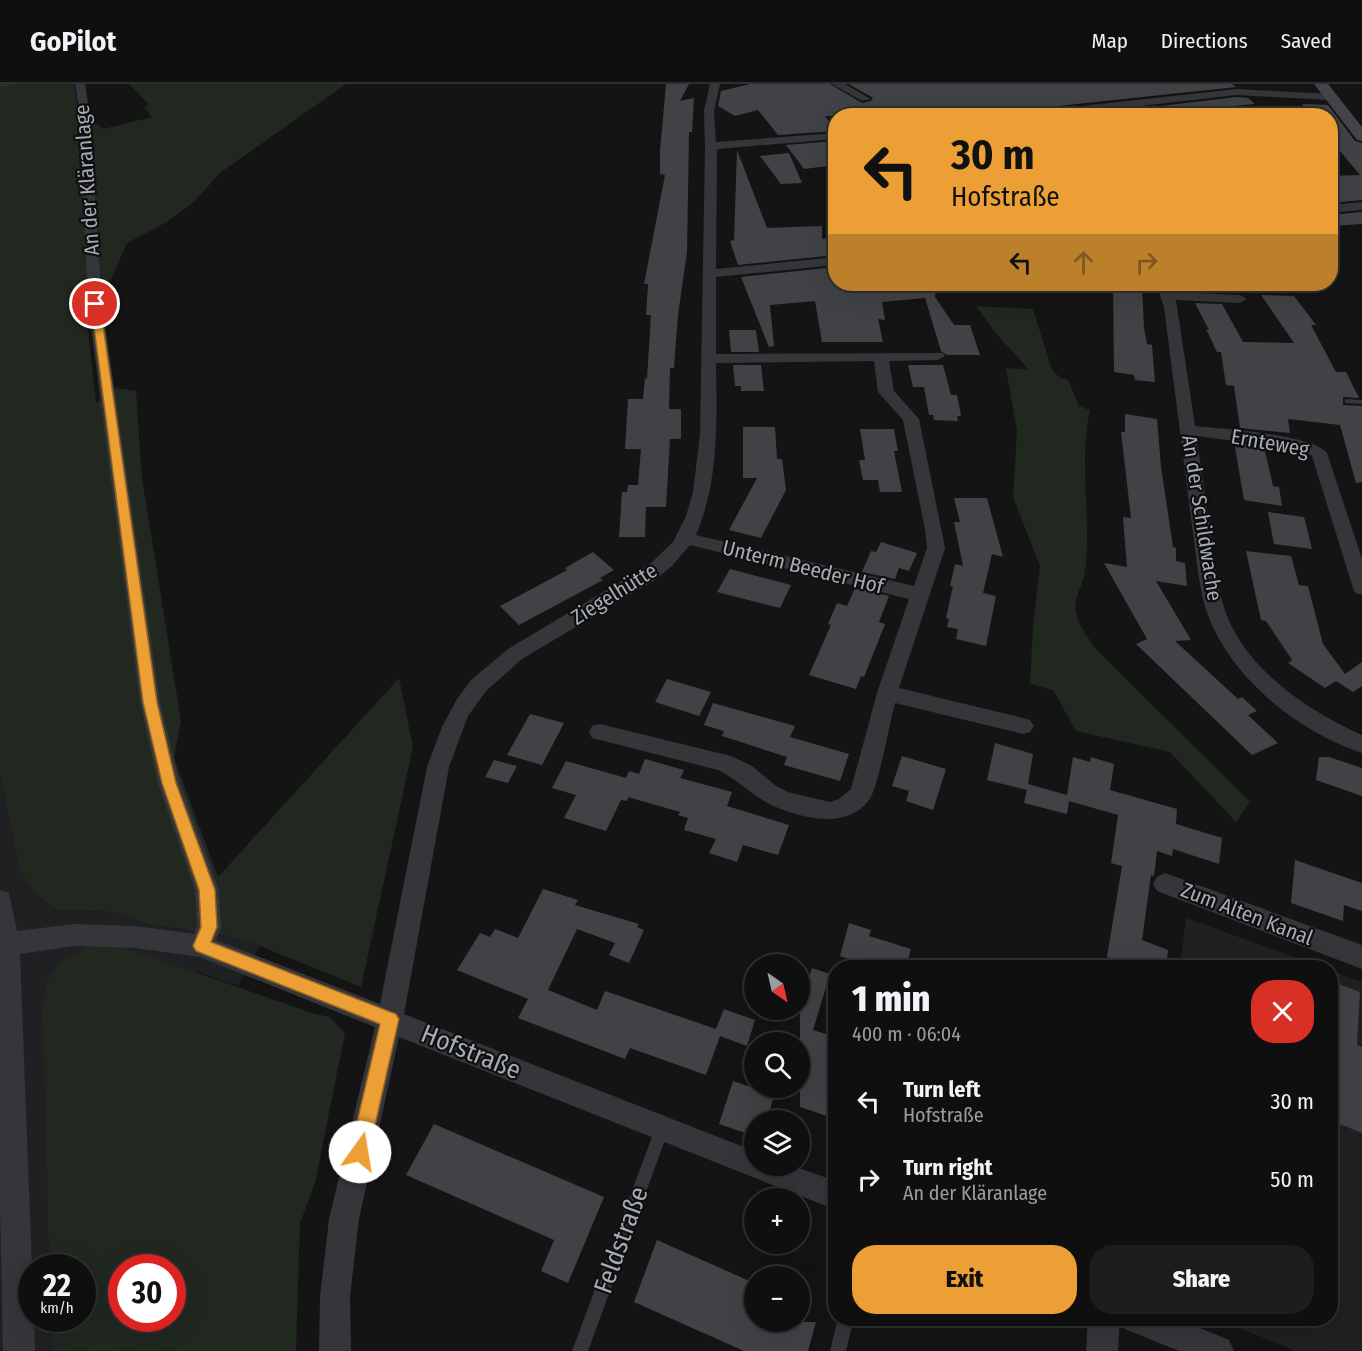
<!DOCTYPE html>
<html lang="en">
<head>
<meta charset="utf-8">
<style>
  body { margin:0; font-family:"Fira Sans Condensed",sans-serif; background:#1d1d1e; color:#f1f3f6; height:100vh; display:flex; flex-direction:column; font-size:22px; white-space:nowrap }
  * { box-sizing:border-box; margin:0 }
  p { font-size:20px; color:#9b9c9f }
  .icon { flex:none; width:33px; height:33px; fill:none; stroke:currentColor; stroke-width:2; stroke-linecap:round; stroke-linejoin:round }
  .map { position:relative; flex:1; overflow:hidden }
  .panel { position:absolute; left:828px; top:876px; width:510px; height:366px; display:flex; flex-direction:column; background:#0f0f10; border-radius:24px; box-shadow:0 6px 24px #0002,0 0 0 2px #2f2f30 }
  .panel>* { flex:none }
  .top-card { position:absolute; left:828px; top:24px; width:510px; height:183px; border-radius:24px; box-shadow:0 6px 24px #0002,0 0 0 2px #2f2f30; background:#eb9f35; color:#111; overflow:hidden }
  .needle { width:39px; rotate:146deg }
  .controls { position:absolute; left:744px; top:870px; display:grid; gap:12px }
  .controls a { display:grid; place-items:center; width:66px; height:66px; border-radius:50%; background:#0f0f10; box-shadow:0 6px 24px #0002,0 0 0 2px #2f2f30; font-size:30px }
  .speed { position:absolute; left:18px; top:1170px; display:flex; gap:12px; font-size:30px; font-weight:700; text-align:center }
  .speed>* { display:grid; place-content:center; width:78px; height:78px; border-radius:50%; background:#0f0f10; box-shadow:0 6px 24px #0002,0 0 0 2px #2f2f30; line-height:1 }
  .speed small { font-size:15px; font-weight:400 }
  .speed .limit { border:9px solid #d22; background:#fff; color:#111 }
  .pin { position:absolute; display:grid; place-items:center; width:51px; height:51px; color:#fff; margin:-26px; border:3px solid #fff; border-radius:50%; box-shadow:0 2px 6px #0007 }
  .me { position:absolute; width:66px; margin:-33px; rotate:13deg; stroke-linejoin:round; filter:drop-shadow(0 0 4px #0008) }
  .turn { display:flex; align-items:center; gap:21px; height:126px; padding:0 24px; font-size:27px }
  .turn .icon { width:78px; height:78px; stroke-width:2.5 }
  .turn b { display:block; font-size:42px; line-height:51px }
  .lanes { display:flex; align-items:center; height:57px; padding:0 24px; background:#0003; justify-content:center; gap:30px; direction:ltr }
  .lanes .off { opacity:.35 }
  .round { display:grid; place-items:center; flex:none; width:63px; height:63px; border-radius:24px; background:#1d1d1e }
  .summary { display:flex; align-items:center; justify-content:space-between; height:102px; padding:0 24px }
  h1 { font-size:36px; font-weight:800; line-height:45px }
  .button { display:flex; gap:12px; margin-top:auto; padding:12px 24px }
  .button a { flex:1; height:69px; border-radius:24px; background:#eb9f35; color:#111; font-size:24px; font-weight:800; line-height:69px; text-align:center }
  .button a+a { background:#1d1d1e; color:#f1f3f6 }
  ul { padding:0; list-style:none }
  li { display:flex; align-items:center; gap:18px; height:78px; padding:0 24px }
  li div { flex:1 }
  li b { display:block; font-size:22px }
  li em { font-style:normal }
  header { display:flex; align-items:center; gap:36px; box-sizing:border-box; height:84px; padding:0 30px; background:#0f0f10; border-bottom:2px solid #2f2f30 }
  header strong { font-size:28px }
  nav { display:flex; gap:33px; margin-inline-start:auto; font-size:21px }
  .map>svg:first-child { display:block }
  .built { fill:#202022 }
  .green { fill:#202820; fill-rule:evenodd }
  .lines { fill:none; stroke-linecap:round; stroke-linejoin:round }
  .stream { fill:#2c353a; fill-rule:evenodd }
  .building { fill:#404245 }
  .lane { fill:#35363a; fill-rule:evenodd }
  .street { fill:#35363a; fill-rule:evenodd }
  .secondary { fill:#43454a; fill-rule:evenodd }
  .route { fill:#eb9f35; stroke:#996722; stroke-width:1.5 }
  .labels { text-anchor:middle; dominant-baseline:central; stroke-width:4.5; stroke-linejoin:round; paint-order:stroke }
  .street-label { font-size:21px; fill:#a6acb5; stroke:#0f0f10 }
  .near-street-label { font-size:26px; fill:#a6acb5; stroke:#0f0f10 }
</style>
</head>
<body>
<header>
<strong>GoPilot</strong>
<nav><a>Map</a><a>Directions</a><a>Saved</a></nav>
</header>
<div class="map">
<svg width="1362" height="1267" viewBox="0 0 1362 1267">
  <rect width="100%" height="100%" fill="#141415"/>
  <path class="built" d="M0 690 20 787 35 810 58 826 115 828 145 840 226 851 260 862 238 902 197 888 42 925 49 1183 32 1184V1234L51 1235 52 1267H0Z
    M1186 834 1322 883H1180Z
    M1331 887 1362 898V1267H1296L1217 1235 1330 1234Z"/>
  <path class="green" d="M0 0H74L78 27 103 45 152 33 144 23 149 21 129 0H346L220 89 195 117 167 138 127 159 110 198 85 216 96 319 116 304 136 307 142 394 181 637 174 674 218 793 399 594 413 663 361 903 260 862 226 851 145 840 115 828 58 826 35 810 20 787 0 690Z
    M976 222 1033 225 1052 286 1060 294 1068 296 1079 322 1090 326C1078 379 1092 434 1085 488 1083 502 1073 513 1076 528 1078 542 1089 554 1096 565L1250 718 1236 738 1170 668 1076 647 1053 606 1030 600 1033 543 1040 482 1013 413 1017 347 1006 284 1029 286 994 247Z
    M120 862 312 929 330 933 345 949 315 1099 300 1139 296 1267H52L51 1235 82 1234V1184L49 1183 42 924 48 896 60 879 87 863ZM122 1184H172V1234H122Z"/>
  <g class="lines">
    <path class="stream" d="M5 0H12L0 3V1Z"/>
  </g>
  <path class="building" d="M666 0H689L680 17 694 14 692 48H689L687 168 678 231 674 284H670L669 325H681V355H670L666 423H646L645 453H619L622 408H627L628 401H638L641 365H625L628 315H643L645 294 647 295 651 231H646L648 200H644L665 91 660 90V67Z
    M750 0H830L862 19 871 17 873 14 849 0H1232L1236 3 965 32H825L836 47 778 51 758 26 735 32 718 22 721 7Z
    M1237 13 1248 14 1255 20 1212 24 1218 27 1180 32H1076Z
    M1302 20 1328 21 1355 57 1362 59V116L1330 119V92L1360 91 1330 55V32H1311Z
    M836 57V81L804 85 786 61Z
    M737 66 767 144 822 142V155L836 153V171L738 181 730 157 734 156Z
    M789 69 802 99 781 100 760 72Z
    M1362 128V140L1330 142V131Z
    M836 183V200H936L935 213 954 241H970L980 271H947L941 267 925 214 882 218 885 236 878 235 883 258H822L815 217 770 221 774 262 769 263 741 193Z
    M1113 200H1142L1144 244 1147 260 1152 261 1155 298 1135 296 1134 291 1114 288Z
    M1184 200H1210L1215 208 1188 206Z
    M1261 211 1294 212 1316 241H1311L1336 288H1346L1359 314 1343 313V321L1362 322V398L1356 399 1340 341 1288 335 1290 349 1240 344 1234 302 1226 301 1221 268H1217L1206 245 1209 246 1195 219 1222 220 1243 258 1294 259Z
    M729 246H756L759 268H731Z
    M733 281H761L764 307H741V302H735Z
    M908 281H943L951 311H957L961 332H957L958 337 934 336 933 331H929L924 303H913Z
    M1125 330 1157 335 1161 383 1173 463 1176 464V477L1185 479 1187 502 1156 497 1191 556 1175 557 1238 615 1242 613 1257 627 1248 631 1278 659 1252 671 1136 560 1147 555 1104 479 1127 483 1123 433 1131 434 1121 348H1125Z
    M743 343H775L777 375H782L786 406 761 454 729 446 757 394H743Z
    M860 345H894L898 367H894L902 408H880L878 396H863L859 376H865Z
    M1243 360 1264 363 1273 402 1279 403 1282 422 1244 416 1235 363 1243 364Z
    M954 414H987L1003 473 992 470 983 509 996 512 986 562 956 555 958 545 947 543 949 535 946 534 953 502H950L955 480 963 482 954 438H960Z
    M1268 428 1304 433 1312 465 1274 460Z
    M881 458 917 469 909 487 899 484 895 495 862 488 871 467 876 468Z
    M1246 467 1291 472 1299 501 1308 502 1323 560 1345 590 1362 578V602L1353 608 1336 597 1325 604 1288 579 1292 576 1266 537 1261 536Z
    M593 468 614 486 600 494 603 496 519 541 500 522 567 486 565 484Z
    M730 485 791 501 780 524 717 508Z
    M855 504 889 512 879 538 885 540 864 593 861 592 856 605 809 591 831 541 828 540 837 519 847 522Z
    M667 595 711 608 699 632 655 618Z
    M713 619 795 642 790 653 849 670 840 697 784 681 787 673 722 652 724 647 704 641Z
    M530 630 564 639 542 681 507 671Z
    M995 659 1033 670 1027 706 987 696Z
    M902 672 946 685 933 726 906 717 909 707 892 702Z
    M1073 673 1090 678 1091 673 1114 680 1110 706 1177 725 1176 740 1222 754 1219 780 1173 765 1172 772 1157 767 1154 792 1151 791 1142 856 1168 866 1166 884H1138L1107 873 1122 782 1111 779 1118 731 1069 717 1067 730 1024 719 1028 700 1067 711Z
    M1319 673H1329L1362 684V712L1316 696Z
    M645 675 684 686 680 694 732 708 727 722 789 741 778 771 743 761 737 778 709 769 716 755 684 746 688 734 678 731 680 728 628 713 627 717 621 716 606 747 564 734 576 711 552 704 566 677 626 694 629 687 639 690Z
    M494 676 517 682 508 699 485 693Z
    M1295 776 1362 799V827L1344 821 1343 837 1291 819Z
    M543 805 578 816 575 821 639 840 637 843 644 846 629 879 609 871 615 859 577 845 548 906 597 926 605 907 716 945 724 925 755 936 747 962 720 952 706 991 630 964 625 975 518 934 528 915 457 886 480 849 490 853 495 845 518 854Z
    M849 839 871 846 869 852 911 865 906 884H875L840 872Z
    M812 884 830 890 813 946 836 953V1035L800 1023V923Z
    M1330 897 1360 908 1357 961 1362 963V1049L1330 1036Z
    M733 997 774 1011 767 1036H754V1052L719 1040Z
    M434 1040 604 1113 568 1199 541 1187 554 1156 406 1091Z
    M657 1156 754 1199V1238H816L808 1267H744L634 1218Z"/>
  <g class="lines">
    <path class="lane" d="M1345 315 1362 316V320L1345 319Z
      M662 1038 667 1040 669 1045 588 1267H572L655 1045 657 1040Z
      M838 1234H854L846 1267H830Z"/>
    <path class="street" d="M75 0H85L89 25 102 220 160 618 180 699 219 806 221 843 216 856 380 920 427 683 442 643 457 615 471 596 508 565 650 480 673 458 686 432 693 408 700 351 705 62 704 27 710 0H720L714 27 716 58 836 49V55L717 65 716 185 836 173V181L716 193V270L943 269 945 272 938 276 889 277 894 307 919 335 945 464 899 604 1023 634 1030 636 1034 642 1030 648 1023 650 895 619C890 637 878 705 869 716 848 745 804 735 776 723 754 714 739 696 718 686L592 654 589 648 592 642 600 640 731 672 752 682 776 702 788 708 830 718 839 715 851 705 877 609 909 515 690 461 672 482 655 496 522 575 486 607 468 632 449 683 404 930 754 1067V1082H793L836 1097V1126L399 953 359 1135 350 1213 351 1267H319L320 1213 329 1135 375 943 200 873 136 864 75 862 20 870 32 1184V1234H34L35 1267H3L0 1120V806L9 809 17 847 75 840 136 842 194 850 197 843 195 806 158 699 140 618 88 220 79 25ZM874 277 878 308 903 336 925 445 927 464 914 502 696 451C719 397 717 337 716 279Z
      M832 0H845L871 15 862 17Z
      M1237 5 1330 10 1335 13 1330 16 1237 11 1052 32H1013L1018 29Z
      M1362 118V126L1330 129V121Z
      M1156 200H1169L1173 208 1240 211 1247 215 1240 219 1176 216 1195 342C1221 345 1313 350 1327 369L1362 475V511L1355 509 1353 504 1312 372 1301 365 1196 352C1201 382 1205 412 1210 443 1214 475 1217 511 1231 541 1256 592 1311 628 1362 651V669C1300 648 1239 600 1212 541 1204 524 1201 506 1198 488L1164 223Z
      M1165 789 1362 861V885L1157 807 1153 800 1157 793Z
      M1088 1234H1120L1118 1267H1086Z
      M1121 1234H1176L1229 1256 1234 1267H1179L1125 1245Z"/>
    <path class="secondary" d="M1314 0H1328L1362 43V57L1357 56Z"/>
  </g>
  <path class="route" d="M95 217 100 220 157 618 176 699 215 806 217 843 211 858 396 930 399 935 369 1068 366 1074 360 1077 353 1074 350 1068 380 940 196 867 193 862 201 843 199 806 162 699 143 618 91 220Z"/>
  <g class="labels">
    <g class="street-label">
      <text transform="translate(87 96) rotate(-94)">An der Kläranlage</text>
      <text transform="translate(1270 359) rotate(10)">Ernteweg</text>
      <text transform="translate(1202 434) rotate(81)">An der Schildwache</text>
      <text transform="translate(803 483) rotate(14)">Unterm Beeder Hof</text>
      <text transform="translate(614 510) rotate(-32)">Ziegelhütte</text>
      <text transform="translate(1247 830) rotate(21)">Zum Alten Kanal</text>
    </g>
    <g class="near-street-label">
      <text transform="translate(471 968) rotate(22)">Hofstraße</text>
      <text transform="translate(621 1156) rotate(-70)">Feldstraße</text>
    </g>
  </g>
</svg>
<div class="controls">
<a><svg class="needle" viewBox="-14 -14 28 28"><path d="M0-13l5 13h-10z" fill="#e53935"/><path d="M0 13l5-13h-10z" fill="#9b9c9f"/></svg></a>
<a><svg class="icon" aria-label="search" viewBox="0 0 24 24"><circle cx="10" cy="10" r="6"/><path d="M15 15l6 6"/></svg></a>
<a><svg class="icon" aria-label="layers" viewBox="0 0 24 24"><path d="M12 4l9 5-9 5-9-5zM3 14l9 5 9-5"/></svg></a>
<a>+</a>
<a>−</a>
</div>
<div class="speed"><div>22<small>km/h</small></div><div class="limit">30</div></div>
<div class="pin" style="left:95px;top:220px;background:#d93025"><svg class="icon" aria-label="arrive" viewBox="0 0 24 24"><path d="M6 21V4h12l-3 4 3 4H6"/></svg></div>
<svg class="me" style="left:360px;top:1068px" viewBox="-20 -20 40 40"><circle r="19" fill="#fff"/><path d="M0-13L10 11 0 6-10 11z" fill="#eb9f35"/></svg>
<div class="top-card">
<div class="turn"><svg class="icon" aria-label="left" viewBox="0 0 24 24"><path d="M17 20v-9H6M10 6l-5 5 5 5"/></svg><div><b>30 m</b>Hofstraße</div></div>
<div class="lanes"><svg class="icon" aria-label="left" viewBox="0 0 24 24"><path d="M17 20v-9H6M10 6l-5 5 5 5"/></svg><svg class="icon off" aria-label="ahead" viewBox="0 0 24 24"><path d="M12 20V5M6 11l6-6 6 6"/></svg><svg class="icon off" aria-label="right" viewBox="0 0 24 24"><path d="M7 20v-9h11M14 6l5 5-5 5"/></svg></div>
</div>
<section class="panel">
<div class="summary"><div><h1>1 min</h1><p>400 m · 06:04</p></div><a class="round" style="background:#d93025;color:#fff"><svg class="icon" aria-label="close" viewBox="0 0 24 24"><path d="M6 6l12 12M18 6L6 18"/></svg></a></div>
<ul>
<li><svg class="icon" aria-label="left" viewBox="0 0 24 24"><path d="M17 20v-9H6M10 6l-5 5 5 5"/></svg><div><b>Turn left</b><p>Hofstraße</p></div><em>30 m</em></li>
<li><svg class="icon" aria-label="right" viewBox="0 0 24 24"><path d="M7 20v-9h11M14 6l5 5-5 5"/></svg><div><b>Turn right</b><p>An der Kläranlage</p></div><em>50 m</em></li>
</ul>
<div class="button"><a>Exit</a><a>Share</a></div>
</section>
</div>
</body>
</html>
